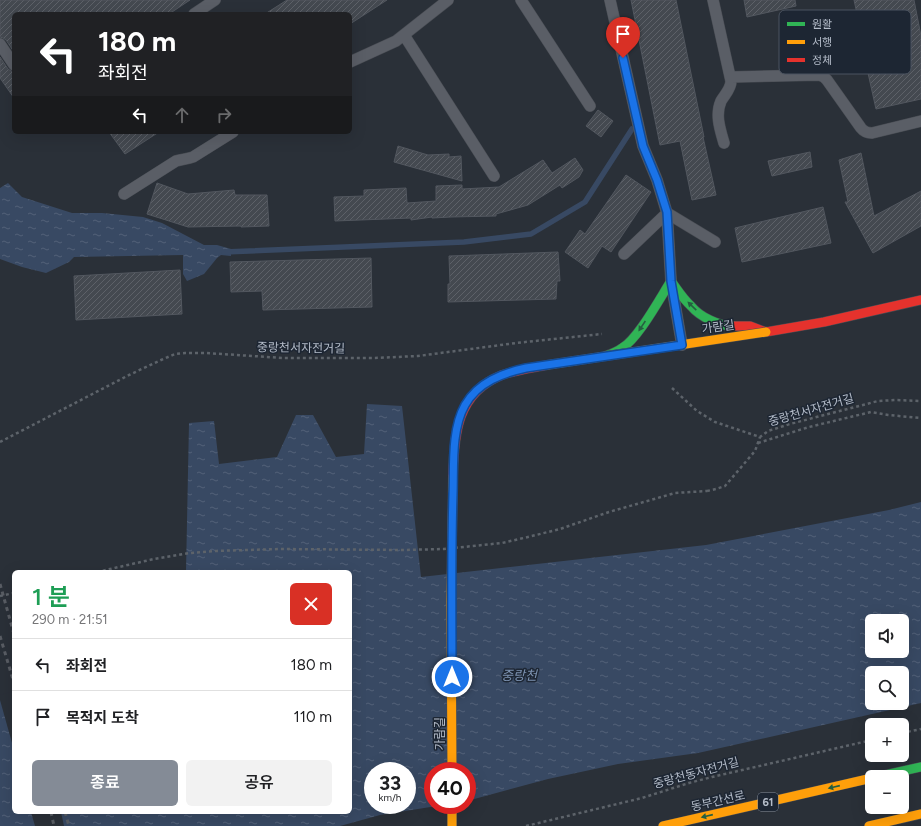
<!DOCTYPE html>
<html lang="ko">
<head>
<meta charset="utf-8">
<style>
  body { margin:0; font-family:Figtree,"Noto Sans KR",sans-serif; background:#f2f2f2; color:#202124; height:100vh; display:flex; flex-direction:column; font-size:15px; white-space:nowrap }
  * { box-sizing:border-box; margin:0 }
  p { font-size:13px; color:#757577 }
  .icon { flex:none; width:22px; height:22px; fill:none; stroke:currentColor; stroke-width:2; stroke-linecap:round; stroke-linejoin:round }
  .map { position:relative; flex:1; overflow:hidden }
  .drawer { position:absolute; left:12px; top:570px; width:340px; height:244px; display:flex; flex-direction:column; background:#fff; border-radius:6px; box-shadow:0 4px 16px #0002 }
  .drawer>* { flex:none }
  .top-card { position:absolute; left:12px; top:12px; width:340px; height:122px; border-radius:6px; box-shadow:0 4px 16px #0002; background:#202124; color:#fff; overflow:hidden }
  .controls { position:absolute; left:865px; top:614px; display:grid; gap:8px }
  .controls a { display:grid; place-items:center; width:44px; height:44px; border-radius:6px; background:#fff; box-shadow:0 4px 16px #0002; font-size:20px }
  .speed { position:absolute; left:364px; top:762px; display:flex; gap:8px; font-size:20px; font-weight:700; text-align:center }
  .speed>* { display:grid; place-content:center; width:52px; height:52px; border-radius:50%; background:#fff; box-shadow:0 4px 16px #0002; line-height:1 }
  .speed small { font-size:10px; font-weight:400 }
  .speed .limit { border:6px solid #d22; background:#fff; color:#111 }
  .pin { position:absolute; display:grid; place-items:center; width:34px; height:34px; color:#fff; margin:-41px -17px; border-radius:50% 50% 50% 0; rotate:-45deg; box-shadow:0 0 4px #0007 }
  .pin .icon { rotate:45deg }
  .me { position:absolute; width:44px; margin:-22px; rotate:0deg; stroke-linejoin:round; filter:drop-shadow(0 0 3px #0008) }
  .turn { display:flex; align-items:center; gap:14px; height:84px; padding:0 20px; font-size:18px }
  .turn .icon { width:52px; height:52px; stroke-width:2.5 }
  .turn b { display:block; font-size:28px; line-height:34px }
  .lanes { display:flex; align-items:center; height:38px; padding:0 20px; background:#0003; justify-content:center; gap:20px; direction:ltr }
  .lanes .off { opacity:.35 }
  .round { display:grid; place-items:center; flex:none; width:42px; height:42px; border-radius:6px; background:#f2f2f2 }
  .headline { display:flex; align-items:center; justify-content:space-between; height:68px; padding:0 20px }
  h1 { font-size:24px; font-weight:600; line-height:30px; color:#1e9e55 }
  .button { display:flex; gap:8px; margin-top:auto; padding:8px 20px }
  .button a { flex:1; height:46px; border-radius:6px; background:#848b96; color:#fff; font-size:16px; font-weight:600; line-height:46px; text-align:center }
  .button a+a { background:#f2f2f2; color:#202124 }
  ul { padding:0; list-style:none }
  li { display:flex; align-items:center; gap:12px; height:52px; padding:0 20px; border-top:1px solid #e0e0e0 }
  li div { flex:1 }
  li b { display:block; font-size:15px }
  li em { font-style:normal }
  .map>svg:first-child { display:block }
  .water { fill:url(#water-ripples); fill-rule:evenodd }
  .pier { fill:#2a3038 }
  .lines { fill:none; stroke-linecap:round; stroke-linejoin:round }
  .stream { stroke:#384963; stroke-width:5.5 }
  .building { fill:url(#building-hatch); stroke:#52575f }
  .lane-casing { stroke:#484c53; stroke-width:12 }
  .fast-casing { stroke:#484c53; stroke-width:10 }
  .slow-casing { stroke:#484c53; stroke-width:10 }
  .jam-casing { stroke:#484c53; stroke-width:10 }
  .path { stroke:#5d636a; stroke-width:2.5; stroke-dasharray:3 3; stroke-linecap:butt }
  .lane { stroke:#5a5e66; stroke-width:11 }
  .fast { stroke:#30b455; stroke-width:9 }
  .slow { stroke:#ff9f0a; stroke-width:9 }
  .jam { stroke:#e5322d; stroke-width:9 }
  .rail { stroke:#595d64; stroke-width:3; stroke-dasharray:4 4; stroke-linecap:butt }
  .slow-bridge-casing { stroke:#484c53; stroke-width:10; stroke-linecap:butt }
  .path-bridge { stroke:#5d636a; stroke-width:2.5; stroke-dasharray:3 3; stroke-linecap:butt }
  .slow-bridge { stroke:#ff9f0a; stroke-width:9 }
  .oneway { fill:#255f41 }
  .route-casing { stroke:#114b97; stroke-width:10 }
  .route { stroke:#1a73e8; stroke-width:7 }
  .labels { text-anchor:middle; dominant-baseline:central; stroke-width:3; stroke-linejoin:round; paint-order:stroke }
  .shield { fill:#1d2633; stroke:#878f9c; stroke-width:1 }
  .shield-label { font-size:11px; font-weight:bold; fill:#b4bcc9 }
  .street-label { font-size:12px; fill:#b4bcc9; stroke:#1d2633 }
  .water-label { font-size:13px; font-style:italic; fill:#7c92b1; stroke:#1d2633 }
  .key { fill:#1d2633; stroke:#4a5360; stroke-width:1 }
  .key-label { font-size:11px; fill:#b4bcc9 }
</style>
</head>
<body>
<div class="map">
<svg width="921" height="826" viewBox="0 0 921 826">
  <defs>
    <pattern id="water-ripples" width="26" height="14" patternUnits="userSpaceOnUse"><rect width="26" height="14" fill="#384963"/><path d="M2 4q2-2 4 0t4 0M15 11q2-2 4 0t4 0" fill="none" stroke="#526178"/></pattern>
    <pattern id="building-hatch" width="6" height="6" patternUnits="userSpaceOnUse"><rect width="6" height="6" fill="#444950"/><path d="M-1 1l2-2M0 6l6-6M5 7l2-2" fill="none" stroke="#5d6168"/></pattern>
  </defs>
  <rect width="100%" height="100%" fill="#2a3038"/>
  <path class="water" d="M8 183 22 197 72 213H102L143 217 162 223 204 245H217L231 249V256L221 255 217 258 204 274 187 281 183 274V255L74 257 69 262 46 273 22 267 0 259V188Z
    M367 404 402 406 421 577 706 545 889 510 921 502V703L698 753 618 764 548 779 467 801V771H433V805H443L380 815 340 826H0V697L14 693V812H350V572H186L189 423 214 421 219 464 277 457 296 415H313L336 457 364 454ZM872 621H902V651H872ZM872 673H902V703H872ZM373 771H407V805H373Z"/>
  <path class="pier" d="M14 691V750L0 700V695Z
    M31 812H61L64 826H35Z"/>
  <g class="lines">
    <path class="stream" d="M224 252 464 242 531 234 585 202 632 129"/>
  </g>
  <path class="building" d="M0 0H190L169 14H14V52L6 40 3 38 0 37Z
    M287 0H387L350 24V14H265Z
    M631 0H676L704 137H703L716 195 692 200 680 141 660 145Z
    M744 0H795L796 6 747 17Z
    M854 0H914L921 36V99L876 109 868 73H870Z
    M0 57 8 69 11 71 14 72V98L0 78Z
    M598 110 613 121 601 137 586 126Z
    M109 132H159L125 154Z
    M398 146 428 155 449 154V157L461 156 462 181 394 162Z
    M810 152 812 167 772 176 768 161Z
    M861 153 874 216 921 191V226L873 253 845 202H848L839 160Z
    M575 158 583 170 579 177 562 188 560 185 528 205 496 214V216L451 217 432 218V217L411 220V218L335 221 334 197 364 196V190L406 188 407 203 436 201V186L462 185V189L499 187 543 160 552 173Z
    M626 175 651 192 611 252 602 246 588 268 565 252 580 230 585 234Z
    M157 183 188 194 234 190 235 195H267L269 226 241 227V226L188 227 147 214Z
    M823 207 831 243 742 262 735 228Z
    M558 252 560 281H557L556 299 448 302V284H450L449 256Z
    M371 258 372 307 263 310 262 291 231 292 230 262Z
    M180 270 182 314 76 320 74 276Z"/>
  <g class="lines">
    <defs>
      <path id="lane" d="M521 0 590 106
        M610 0 643 146 657 180 667 213 671 281 682 345
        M713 0 731 81C731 89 725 94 721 101 715 115 720 129 724 143
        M194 14 215 0
        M404 35 494 176
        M0 44 14 65
        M350 62 396 41 448 0
        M731 77 819 75 824 77 827 80 861 128C864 132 867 133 872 133L921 121
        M124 194 176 161C182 159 188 159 193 157L233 132
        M624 254 667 213 715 242"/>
      <path id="fast" d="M605 356C611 354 617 352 622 348 638 339 660 298 671 281 677 289 683 299 691 306 700 317 719 326 733 326
        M876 777 921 767"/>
      <path id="slow" d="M452 771 451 601 453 476
        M452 805V826
        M663 826 872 778
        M869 826 921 814"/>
      <path id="jam" d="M733 326H750L766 332 824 322 921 300
        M453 476C454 434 457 393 502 375 516 370 532 368 547 365"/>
    </defs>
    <use href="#lane" class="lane-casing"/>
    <use href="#fast" class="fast-casing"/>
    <use href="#slow" class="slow-casing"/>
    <use href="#jam" class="jam-casing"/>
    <path class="path" d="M672 388 697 411 715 422 760 437 768 431 790 424 878 401 895 400 921 401
      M0 442 129 375 161 360 175 354 185 353H206L283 358H375L418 356 516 343 602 334
      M758 443 809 427 871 412 888 415 921 418
      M707 491 716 489 725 486 755 451 760 437
      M902 733 921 729
      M526 826 642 798 689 783 712 777 872 740"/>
    <use href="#lane" class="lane"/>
    <use href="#fast" class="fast"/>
    <use href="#slow" class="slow"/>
    <use href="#jam" class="jam"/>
    <path class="rail" d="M0 584 14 634
      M0 636 14 683
      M51 812 54 826
      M65 812 69 826"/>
    <defs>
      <path id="slow-bridge" d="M547 365 766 332"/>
    </defs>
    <use href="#slow-bridge" class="slow-bridge-casing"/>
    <path class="path-bridge" d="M97 572 154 559 190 553 214 551 280 549 403 550 444 549 502 543 528 537 560 529 609 512 675 493 707 491
      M0 596 14 593"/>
    <use href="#slow-bridge" class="slow-bridge"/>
  </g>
  <defs><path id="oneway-solid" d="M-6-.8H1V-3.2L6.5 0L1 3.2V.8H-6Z"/></defs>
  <g class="oneway">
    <use href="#oneway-solid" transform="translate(692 306) rotate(-136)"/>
    <use href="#oneway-solid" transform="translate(642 326) rotate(124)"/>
    <use href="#oneway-solid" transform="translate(834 787) rotate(167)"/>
    <use href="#oneway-solid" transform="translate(707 816) rotate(167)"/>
  </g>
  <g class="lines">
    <defs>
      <path id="route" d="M452 677C452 616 451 555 453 494 454 466 451 430 465 405 478 382 503 373 526 368L682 345 671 281 667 212 657 180 643 146 623 58"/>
    </defs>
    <use href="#route" class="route-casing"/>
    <use href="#route" class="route"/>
  </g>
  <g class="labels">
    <rect class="shield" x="758" y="793" width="20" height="18" rx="3"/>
    <g class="shield-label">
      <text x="768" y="802">61</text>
    </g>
    <g class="street-label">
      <text transform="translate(718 327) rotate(-8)">가람길</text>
      <text transform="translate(301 348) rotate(1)">중랑천서자전거길</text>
      <text transform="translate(811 410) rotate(-16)">중랑천서자전거길</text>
      <text transform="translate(440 734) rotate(-90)">가람길</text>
      <text transform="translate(696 773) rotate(-15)">중랑천동자전거길</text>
      <text transform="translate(718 801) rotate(-13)">동부간선로</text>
    </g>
    <g class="water-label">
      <text x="519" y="675">중랑천</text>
    </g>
  </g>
  <rect x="779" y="10" width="132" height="64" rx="6" class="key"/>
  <rect x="787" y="22" width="18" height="4" fill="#30b455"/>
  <rect x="787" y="40" width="18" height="4" fill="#ff9f0a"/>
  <rect x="787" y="58" width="18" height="4" fill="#e5322d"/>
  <g class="key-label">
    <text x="812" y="28">원활</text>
    <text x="812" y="46">서행</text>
    <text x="812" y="64">정체</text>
  </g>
</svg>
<div class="controls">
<a><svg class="icon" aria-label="sound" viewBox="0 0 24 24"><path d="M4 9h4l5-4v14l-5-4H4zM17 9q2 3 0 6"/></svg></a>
<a><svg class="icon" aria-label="search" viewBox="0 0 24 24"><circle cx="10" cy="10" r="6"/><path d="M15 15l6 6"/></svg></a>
<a>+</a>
<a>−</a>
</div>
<div class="speed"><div>33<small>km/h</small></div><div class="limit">40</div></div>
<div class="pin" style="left:623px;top:58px;background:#d93025"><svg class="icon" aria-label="arrive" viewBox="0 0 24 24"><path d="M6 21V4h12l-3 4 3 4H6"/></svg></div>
<svg class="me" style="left:452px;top:677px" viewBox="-20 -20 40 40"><circle r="17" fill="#1a73e8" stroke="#fff" stroke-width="3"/><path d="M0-11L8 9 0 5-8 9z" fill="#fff"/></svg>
<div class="top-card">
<div class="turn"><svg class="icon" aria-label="left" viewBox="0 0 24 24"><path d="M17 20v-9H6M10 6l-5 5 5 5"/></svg><div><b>180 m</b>좌회전</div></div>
<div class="lanes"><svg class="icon" aria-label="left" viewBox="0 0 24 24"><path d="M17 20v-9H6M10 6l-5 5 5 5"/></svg><svg class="icon off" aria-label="ahead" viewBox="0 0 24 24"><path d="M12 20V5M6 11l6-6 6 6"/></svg><svg class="icon off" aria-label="right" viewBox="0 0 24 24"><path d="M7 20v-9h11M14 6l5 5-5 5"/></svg></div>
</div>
<section class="drawer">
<div class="headline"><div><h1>1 분</h1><p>290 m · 21:51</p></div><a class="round" style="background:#d93025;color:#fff"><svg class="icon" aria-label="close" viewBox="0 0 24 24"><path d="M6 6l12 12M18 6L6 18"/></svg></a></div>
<ul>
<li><svg class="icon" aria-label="left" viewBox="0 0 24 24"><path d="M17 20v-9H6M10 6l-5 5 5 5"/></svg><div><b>좌회전</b></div><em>180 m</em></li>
<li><svg class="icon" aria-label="arrive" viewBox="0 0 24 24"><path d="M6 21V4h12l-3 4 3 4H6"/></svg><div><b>목적지 도착</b></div><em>110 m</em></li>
</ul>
<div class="button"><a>종료</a><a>공유</a></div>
</section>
</div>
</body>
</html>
